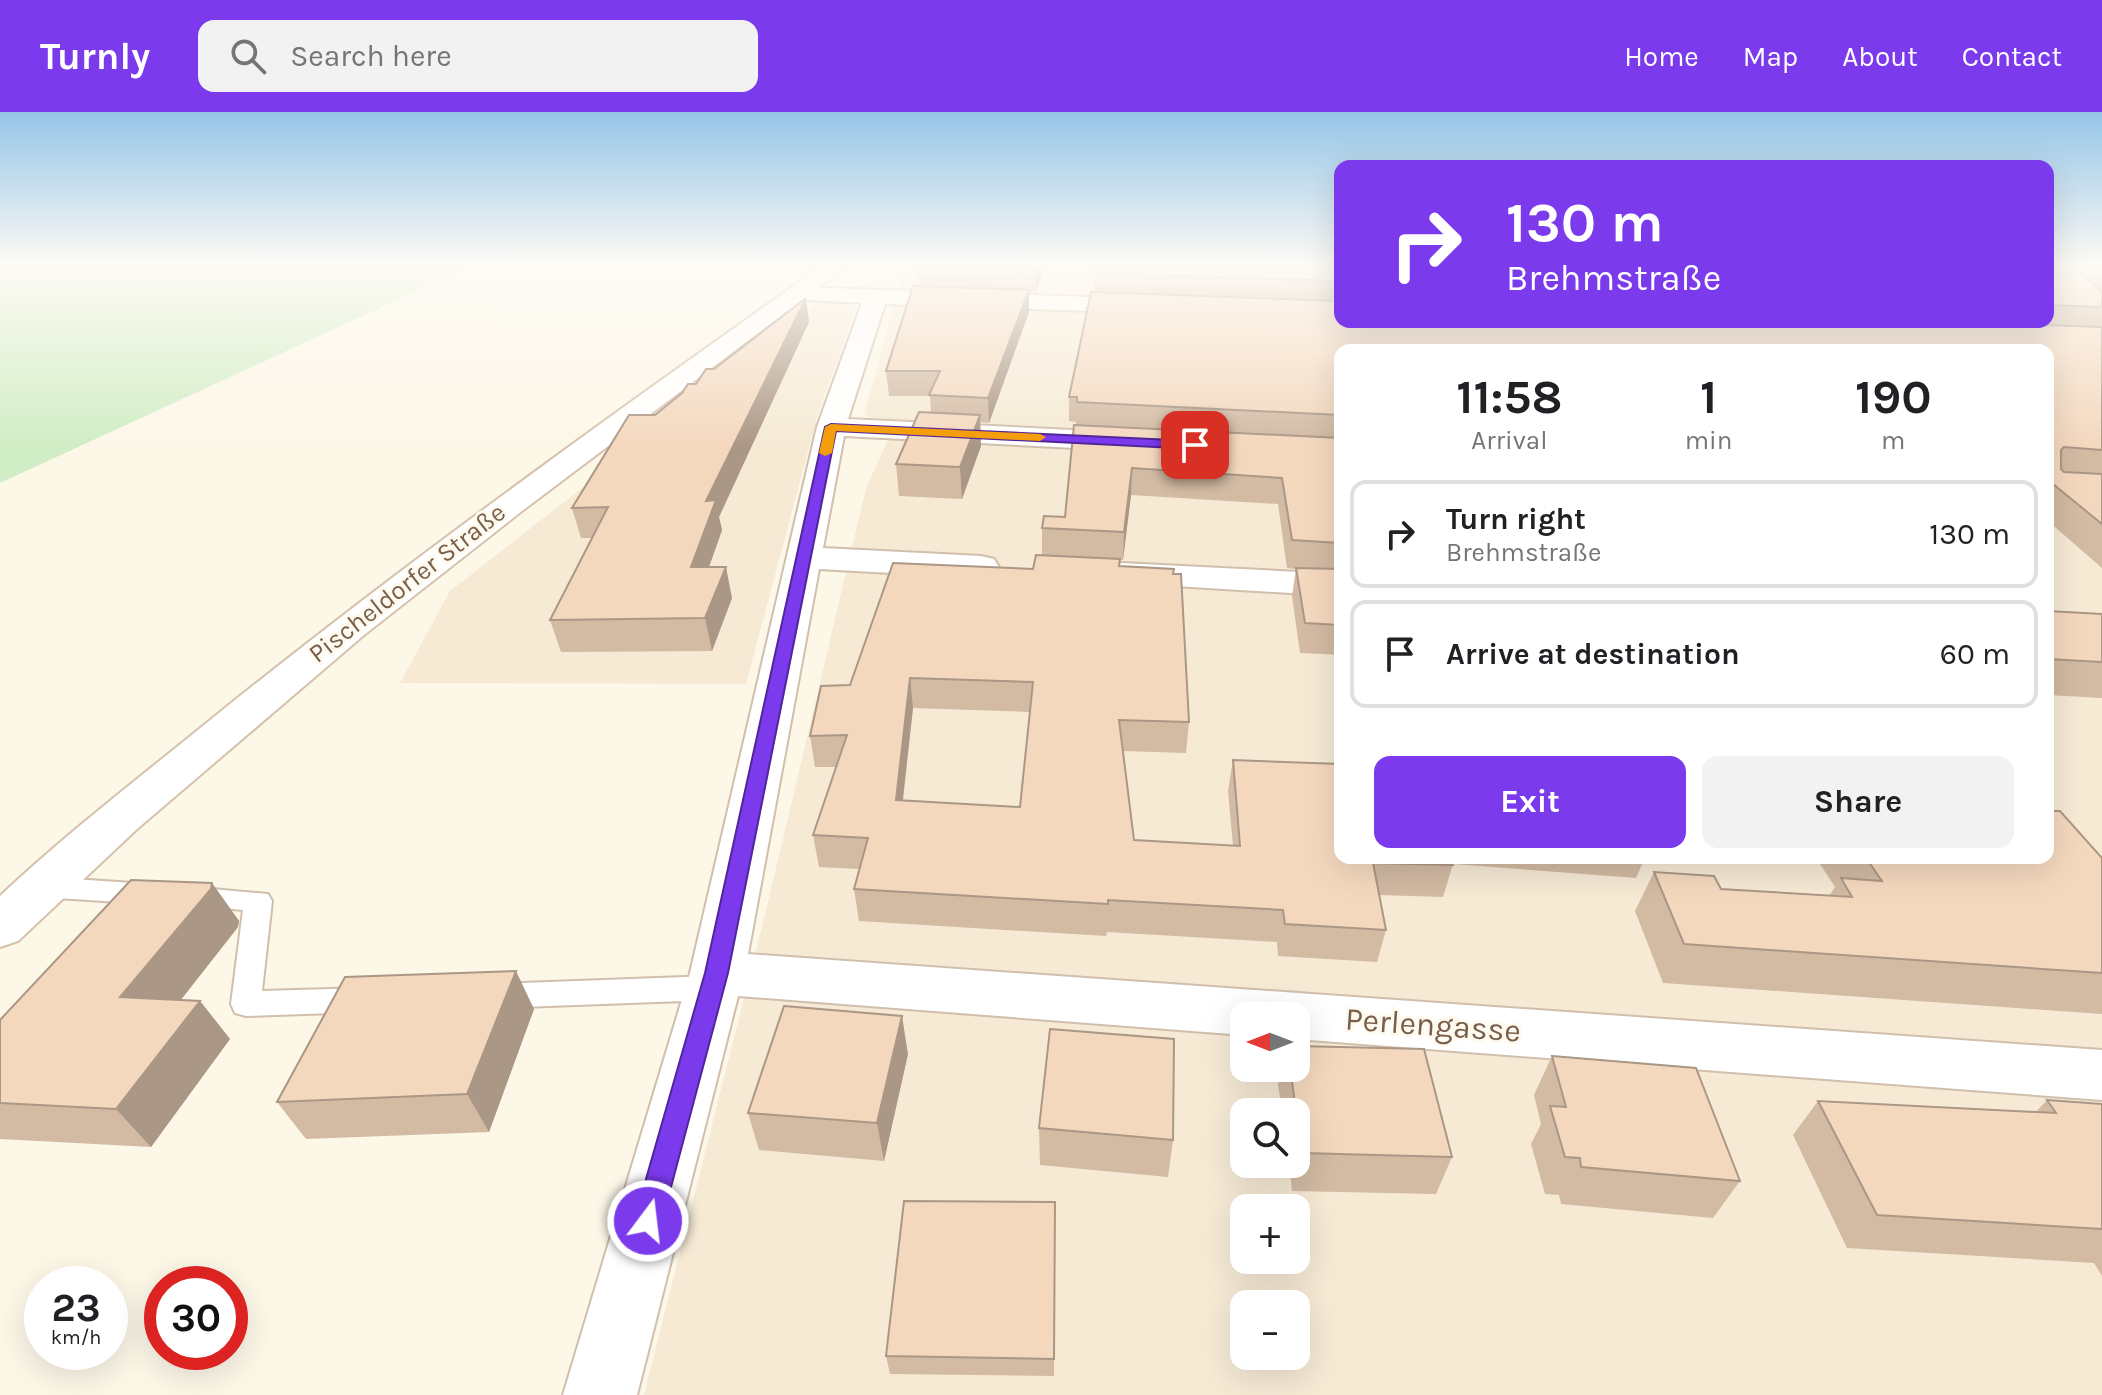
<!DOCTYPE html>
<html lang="en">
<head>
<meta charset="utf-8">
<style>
  body { margin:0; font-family:Karla,sans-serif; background:#f2f2f2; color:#202124; height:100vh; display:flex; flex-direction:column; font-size:30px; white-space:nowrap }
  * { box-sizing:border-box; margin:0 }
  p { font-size:26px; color:#757577 }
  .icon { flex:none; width:44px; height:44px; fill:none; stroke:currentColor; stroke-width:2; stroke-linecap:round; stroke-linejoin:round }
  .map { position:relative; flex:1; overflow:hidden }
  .panel { position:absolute; left:1334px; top:232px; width:720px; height:520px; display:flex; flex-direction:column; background:#fff; border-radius:16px; box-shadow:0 8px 32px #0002 }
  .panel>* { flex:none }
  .guide { position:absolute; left:1334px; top:48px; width:720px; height:168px; border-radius:16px; box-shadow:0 8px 32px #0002; background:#7c3aed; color:#fff; overflow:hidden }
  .needle { width:52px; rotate:270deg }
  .fabs { position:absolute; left:1230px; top:890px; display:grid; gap:16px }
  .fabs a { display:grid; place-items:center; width:80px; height:80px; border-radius:16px; background:#fff; box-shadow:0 8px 32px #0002; font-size:40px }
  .speed { position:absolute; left:24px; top:1154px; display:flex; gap:16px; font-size:40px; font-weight:700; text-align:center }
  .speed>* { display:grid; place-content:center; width:104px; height:104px; border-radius:50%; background:#fff; box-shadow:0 8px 32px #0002; line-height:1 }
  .speed small { font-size:20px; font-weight:400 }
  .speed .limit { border:12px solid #d22; background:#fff; color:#111 }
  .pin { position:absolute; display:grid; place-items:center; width:68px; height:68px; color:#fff; margin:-34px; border-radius:16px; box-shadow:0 4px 12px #0006 }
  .me { position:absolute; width:88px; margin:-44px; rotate:15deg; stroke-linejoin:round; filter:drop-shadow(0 0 6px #0008) }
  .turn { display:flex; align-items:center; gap:28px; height:168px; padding:0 40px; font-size:36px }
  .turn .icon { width:104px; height:104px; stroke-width:2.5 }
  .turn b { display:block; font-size:56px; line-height:68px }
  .eta { display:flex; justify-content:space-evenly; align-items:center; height:136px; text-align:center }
  .eta b { font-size:48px; font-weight:700; line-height:56px }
  .cta { display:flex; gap:16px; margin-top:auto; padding:16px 40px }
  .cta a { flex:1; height:92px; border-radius:16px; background:#7c3aed; color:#fff; font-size:32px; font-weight:700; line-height:92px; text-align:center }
  .cta a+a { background:#f2f2f2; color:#202124 }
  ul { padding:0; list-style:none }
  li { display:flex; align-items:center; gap:24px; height:108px; margin:0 16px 12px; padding:0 24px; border:4px solid #e0e0e0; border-radius:16px }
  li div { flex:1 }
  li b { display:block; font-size:30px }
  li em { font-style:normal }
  header { display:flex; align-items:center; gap:48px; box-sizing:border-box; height:112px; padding:0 40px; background:#7c3aed; color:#fff }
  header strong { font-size:38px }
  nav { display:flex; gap:44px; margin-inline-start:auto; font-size:28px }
  .search { width:560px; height:72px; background:#f2f2f2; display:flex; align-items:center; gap:20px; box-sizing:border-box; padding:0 28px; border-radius:16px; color:#757577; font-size:30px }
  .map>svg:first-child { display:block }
  .residential { fill:#f6ead5; fill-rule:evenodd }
  .green { fill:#d1edc5 }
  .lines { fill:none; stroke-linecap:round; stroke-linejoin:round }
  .service-casing { stroke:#d0bfac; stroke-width:4 }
  .minor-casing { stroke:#d0bfac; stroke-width:4 }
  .secondary-casing { stroke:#d6c2ac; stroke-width:4 }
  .service { fill:#fff; fill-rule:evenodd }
  .minor { fill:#fff; fill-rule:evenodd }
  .secondary { fill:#fff; fill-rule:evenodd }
  .wall { fill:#d2baa3; fill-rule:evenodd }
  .shaded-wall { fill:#ab9785 }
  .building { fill:#f4d8be; stroke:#ab9785; stroke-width:2; fill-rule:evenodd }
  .route { fill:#7c3aed; stroke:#51269a; stroke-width:2 }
  .slow { fill:#f59e0b }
  .labels { text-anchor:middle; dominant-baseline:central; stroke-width:6; stroke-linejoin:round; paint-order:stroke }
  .street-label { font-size:26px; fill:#795f4a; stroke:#fffaef }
  .near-street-label { font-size:32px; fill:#795f4a; stroke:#fffaef }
</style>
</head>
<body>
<header>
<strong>Turnly</strong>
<div class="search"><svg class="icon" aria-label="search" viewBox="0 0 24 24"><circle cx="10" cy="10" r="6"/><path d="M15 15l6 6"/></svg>Search here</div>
<nav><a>Home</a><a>Map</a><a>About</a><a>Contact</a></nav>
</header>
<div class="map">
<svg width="2102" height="1283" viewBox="0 0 2102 1283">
  <rect width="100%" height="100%" fill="#fdf7e8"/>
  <path class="residential" d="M905 154H1340V210H2048L2102 218V1283H644L764 807 866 376 888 328 865 300ZM1340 238H2048V746H1340ZM1244 904H1296V956H1244ZM1244 1000H1296V1052H1244ZM1244 1096H1296V1148H1244ZM1244 1192H1296V1244H1244Z
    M819 191H843L856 196 818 302 746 572 400 571 450 479Z"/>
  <path class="green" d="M0 154H471L0 371Z"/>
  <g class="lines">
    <defs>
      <path id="service" d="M42 765 149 772 159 775 163 782 159 789 149 792 42 785 32 782 28 775 32 768Z
        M190 775 268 782 272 789 262 879 365 876 376 879 380 888 376 897 365 900 246 904 235 901 231 892 243 798 180 792 176 785 180 778Z
        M712 864 723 868 727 876 723 884 712 888 494 896 483 893 479 884 483 875 494 872Z"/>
      <path id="minor" d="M797 175 1150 187 1158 189 1162 194 1158 199 1150 201 885 192 848 307 1134 321 1144 324 1149 330 1144 336 1134 339 844 324 823 436 981 444 994 447 999 455 994 463 981 466 819 457 748 842 2102 938V988L1296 927V904H1244V923L738 884 637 1283H563L690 861 817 315 862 191 789 187 786 182 789 177Z
        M1122 451 1340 462V484L1109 470 1104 462 1109 454Z"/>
      <path id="secondary" d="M822 154H847L522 399 364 523 137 717 18 829 0 835V784C66 722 139 666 209 609 407 449 614 301 822 154Z"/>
    </defs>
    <use href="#service" class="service-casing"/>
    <use href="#minor" class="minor-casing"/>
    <use href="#secondary" class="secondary-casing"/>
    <use href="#service" class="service"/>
    <use href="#minor" class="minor"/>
    <use href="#secondary" class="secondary"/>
  </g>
  <path class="wall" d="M917 154H1046L1036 180H1029V200L989 311 980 310 981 334 962 387 899 384 896 352 931 301 930 284H889L886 259 919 174Z
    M1340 154V210H2048V154L2102 180V456L2048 409V238H1340V543L1300 541 1292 484 1296 457 1287 456 1278 392 1131 383 1123 448H1120V455L1189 610 1186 641 1122 639 1134 728 1233 734 1228 679 1233 648 1340 746H1645L1636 766 1453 752 1443 785 1379 783 1386 818 1377 850 1278 844 1277 830 1107 820 1106 824 859 809 854 777 859 757 819 755 813 723 837 655H815L810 624 850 573 1033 457 1042 443V416L1065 405 1076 313V310L1069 309V285L1095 181V161ZM913 596 1030 600 1020 695 903 689Z
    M2073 154H2102V180Z
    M809 210 719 405 722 418 709 455 732 486 712 539 561 540 550 508 592 426H581L572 396 655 303 696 272 714 257Z
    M2048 499 2102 502V586L2048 583Z
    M1816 746H2102V902L1663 871 1635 799 1654 760 1721 777 1829 784 1835 775Z
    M212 771 239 809 238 815 181 888 200 889 230 927 151 1035 0 1027V908Z
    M534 897 489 1020 306 1027 277 990Z
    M908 942 884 1049 759 1038 748 1001Z
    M1552 944 1740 1069 1713 1106 1561 1092 1559 1083 1545 1082 1531 1032 1541 1012 1534 983Z
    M1281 956H1296L1452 1045 1436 1082 1292 1079 1289 1052H1296V1000H1282L1278 972Z
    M2047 988 2102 992V1164L2094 1151 1847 1136 1793 1023 1818 989 2036 1000Z
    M1039 1016 1173 1028 1168 1065 1040 1053Z
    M1055 1090 1054 1264 890 1262 886 1244Z"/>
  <path class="shaded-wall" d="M1037 154H1046L1036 180V158Z
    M1029 178V200L989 311 988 286Z
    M806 186 809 210 719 405 722 418 698 486 691 455 706 389Z
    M980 303 981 334 962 387 960 355Z
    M1132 356 1131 383 1123 448 1124 420Z
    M726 455 732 486 712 539 705 506Z
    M910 566 913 596 899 720 896 688Z
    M212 771 239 809 238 815 153 923 120 885Z
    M516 859 534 897 489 1020 467 982Z
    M200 889 230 927 151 1035 116 997Z
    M902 904 908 942 884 1049 877 1011Z"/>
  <path class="building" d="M922 154H1037L1036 158Z
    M1097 154H1340V169L1095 161Z
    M2048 154H2073L2102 180V195L2048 193Z
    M913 174 1029 178 988 286 929 283 940 259H886Z
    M1091 180 1340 189V210H1965L2102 215V338L2064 335 2061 338V357L2064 360 2102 362V412L2048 368V238H1340V303L1077 290V285H1069Z
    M806 186 706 389 716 388 691 455H726L705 506 550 508 608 395 572 396 629 303H655L682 281 688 272H696L706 257H714Z
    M919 300 980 303 960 355 896 352Z
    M1074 313 1340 326V431L1292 428 1282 366 1132 356 1124 420 1042 416 1044 404 1065 405Z
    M1036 443 1120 447 1119 454 1174 457 1173 462H1181L1189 610 1119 608 1134 728 1240 734 1233 648 1340 652V746H1451L1453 753 1373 751 1386 818 1285 812 1283 798 1108 788V792L854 777 868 726 813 723 847 623 810 624 821 574 850 573 893 451 1033 457ZM910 566 1033 570 1020 695 896 688Z
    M1296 456 1340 457V513L1305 511Z
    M2048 499 2102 502V550L2048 547Z
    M2048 699H2060L2102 746V861L1684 832 1654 760 1714 764 1721 777 1852 785 1841 766 1882 769 1866 746H2048Z
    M131 768 212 771 211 777 120 885 200 889 116 997 0 991V908Z
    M516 859 467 982 277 990 345 865Z
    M784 894 902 904 877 1011 748 1001Z
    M1050 917 1174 927 1173 1028 1039 1016Z
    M1296 934 1424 937 1452 1045 1302 1041 1290 956H1296Z
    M1552 944 1696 956 1740 1069 1581 1055 1580 1046 1565 1045 1550 994 1566 995Z
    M2047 988 2102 992V1117L1877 1103 1818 989 2056 1001Z
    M904 1089 1055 1090 1054 1247 886 1244Z"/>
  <linearGradient id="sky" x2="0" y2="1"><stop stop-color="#95c5e8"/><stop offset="0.46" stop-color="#fefbf5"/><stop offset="1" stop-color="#fefbf5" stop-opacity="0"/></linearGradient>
  <rect width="2102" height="334" fill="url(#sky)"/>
  <path class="route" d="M831 312 1195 329 1202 333 1195 337 836 319 728 861 662 1109 658 1118 648 1122 638 1118 634 1109 705 861 825 315Z"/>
  <path class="slow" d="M831 312 1040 322 1046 325 1040 329 836 319 832 341 825 344 819 341 825 315Z"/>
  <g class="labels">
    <g class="street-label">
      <text transform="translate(407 471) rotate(-38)">Pischeldorfer Straße</text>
    </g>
    <g class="near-street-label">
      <text transform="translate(1433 913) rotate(4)">Perlengasse</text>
    </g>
  </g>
</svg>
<div class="fabs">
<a><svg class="needle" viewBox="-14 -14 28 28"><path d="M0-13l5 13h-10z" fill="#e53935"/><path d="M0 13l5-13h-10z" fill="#757577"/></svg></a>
<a><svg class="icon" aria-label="search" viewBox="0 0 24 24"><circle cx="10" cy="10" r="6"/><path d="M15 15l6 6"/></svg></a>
<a>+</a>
<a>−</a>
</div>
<div class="speed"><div>23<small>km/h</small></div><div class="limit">30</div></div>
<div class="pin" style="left:1195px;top:333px;background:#d93025"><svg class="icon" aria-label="arrive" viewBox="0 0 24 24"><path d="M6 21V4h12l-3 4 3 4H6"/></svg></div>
<svg class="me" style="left:648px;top:1109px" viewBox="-20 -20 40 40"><circle r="17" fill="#7c3aed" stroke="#fff" stroke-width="3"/><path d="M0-11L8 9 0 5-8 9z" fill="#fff"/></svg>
<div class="guide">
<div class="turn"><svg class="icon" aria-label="right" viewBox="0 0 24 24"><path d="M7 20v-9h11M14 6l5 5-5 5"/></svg><div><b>130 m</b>Brehmstraße</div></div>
</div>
<section class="panel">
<div class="eta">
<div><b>11:58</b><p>Arrival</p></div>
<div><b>1</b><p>min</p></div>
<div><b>190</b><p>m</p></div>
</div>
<ul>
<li><svg class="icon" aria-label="right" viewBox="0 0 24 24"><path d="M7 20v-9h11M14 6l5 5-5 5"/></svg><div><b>Turn right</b><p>Brehmstraße</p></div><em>130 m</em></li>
<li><svg class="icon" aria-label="arrive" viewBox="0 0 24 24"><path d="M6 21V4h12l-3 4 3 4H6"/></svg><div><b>Arrive at destination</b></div><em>60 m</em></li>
</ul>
<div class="cta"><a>Exit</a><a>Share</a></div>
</section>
</div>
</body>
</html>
